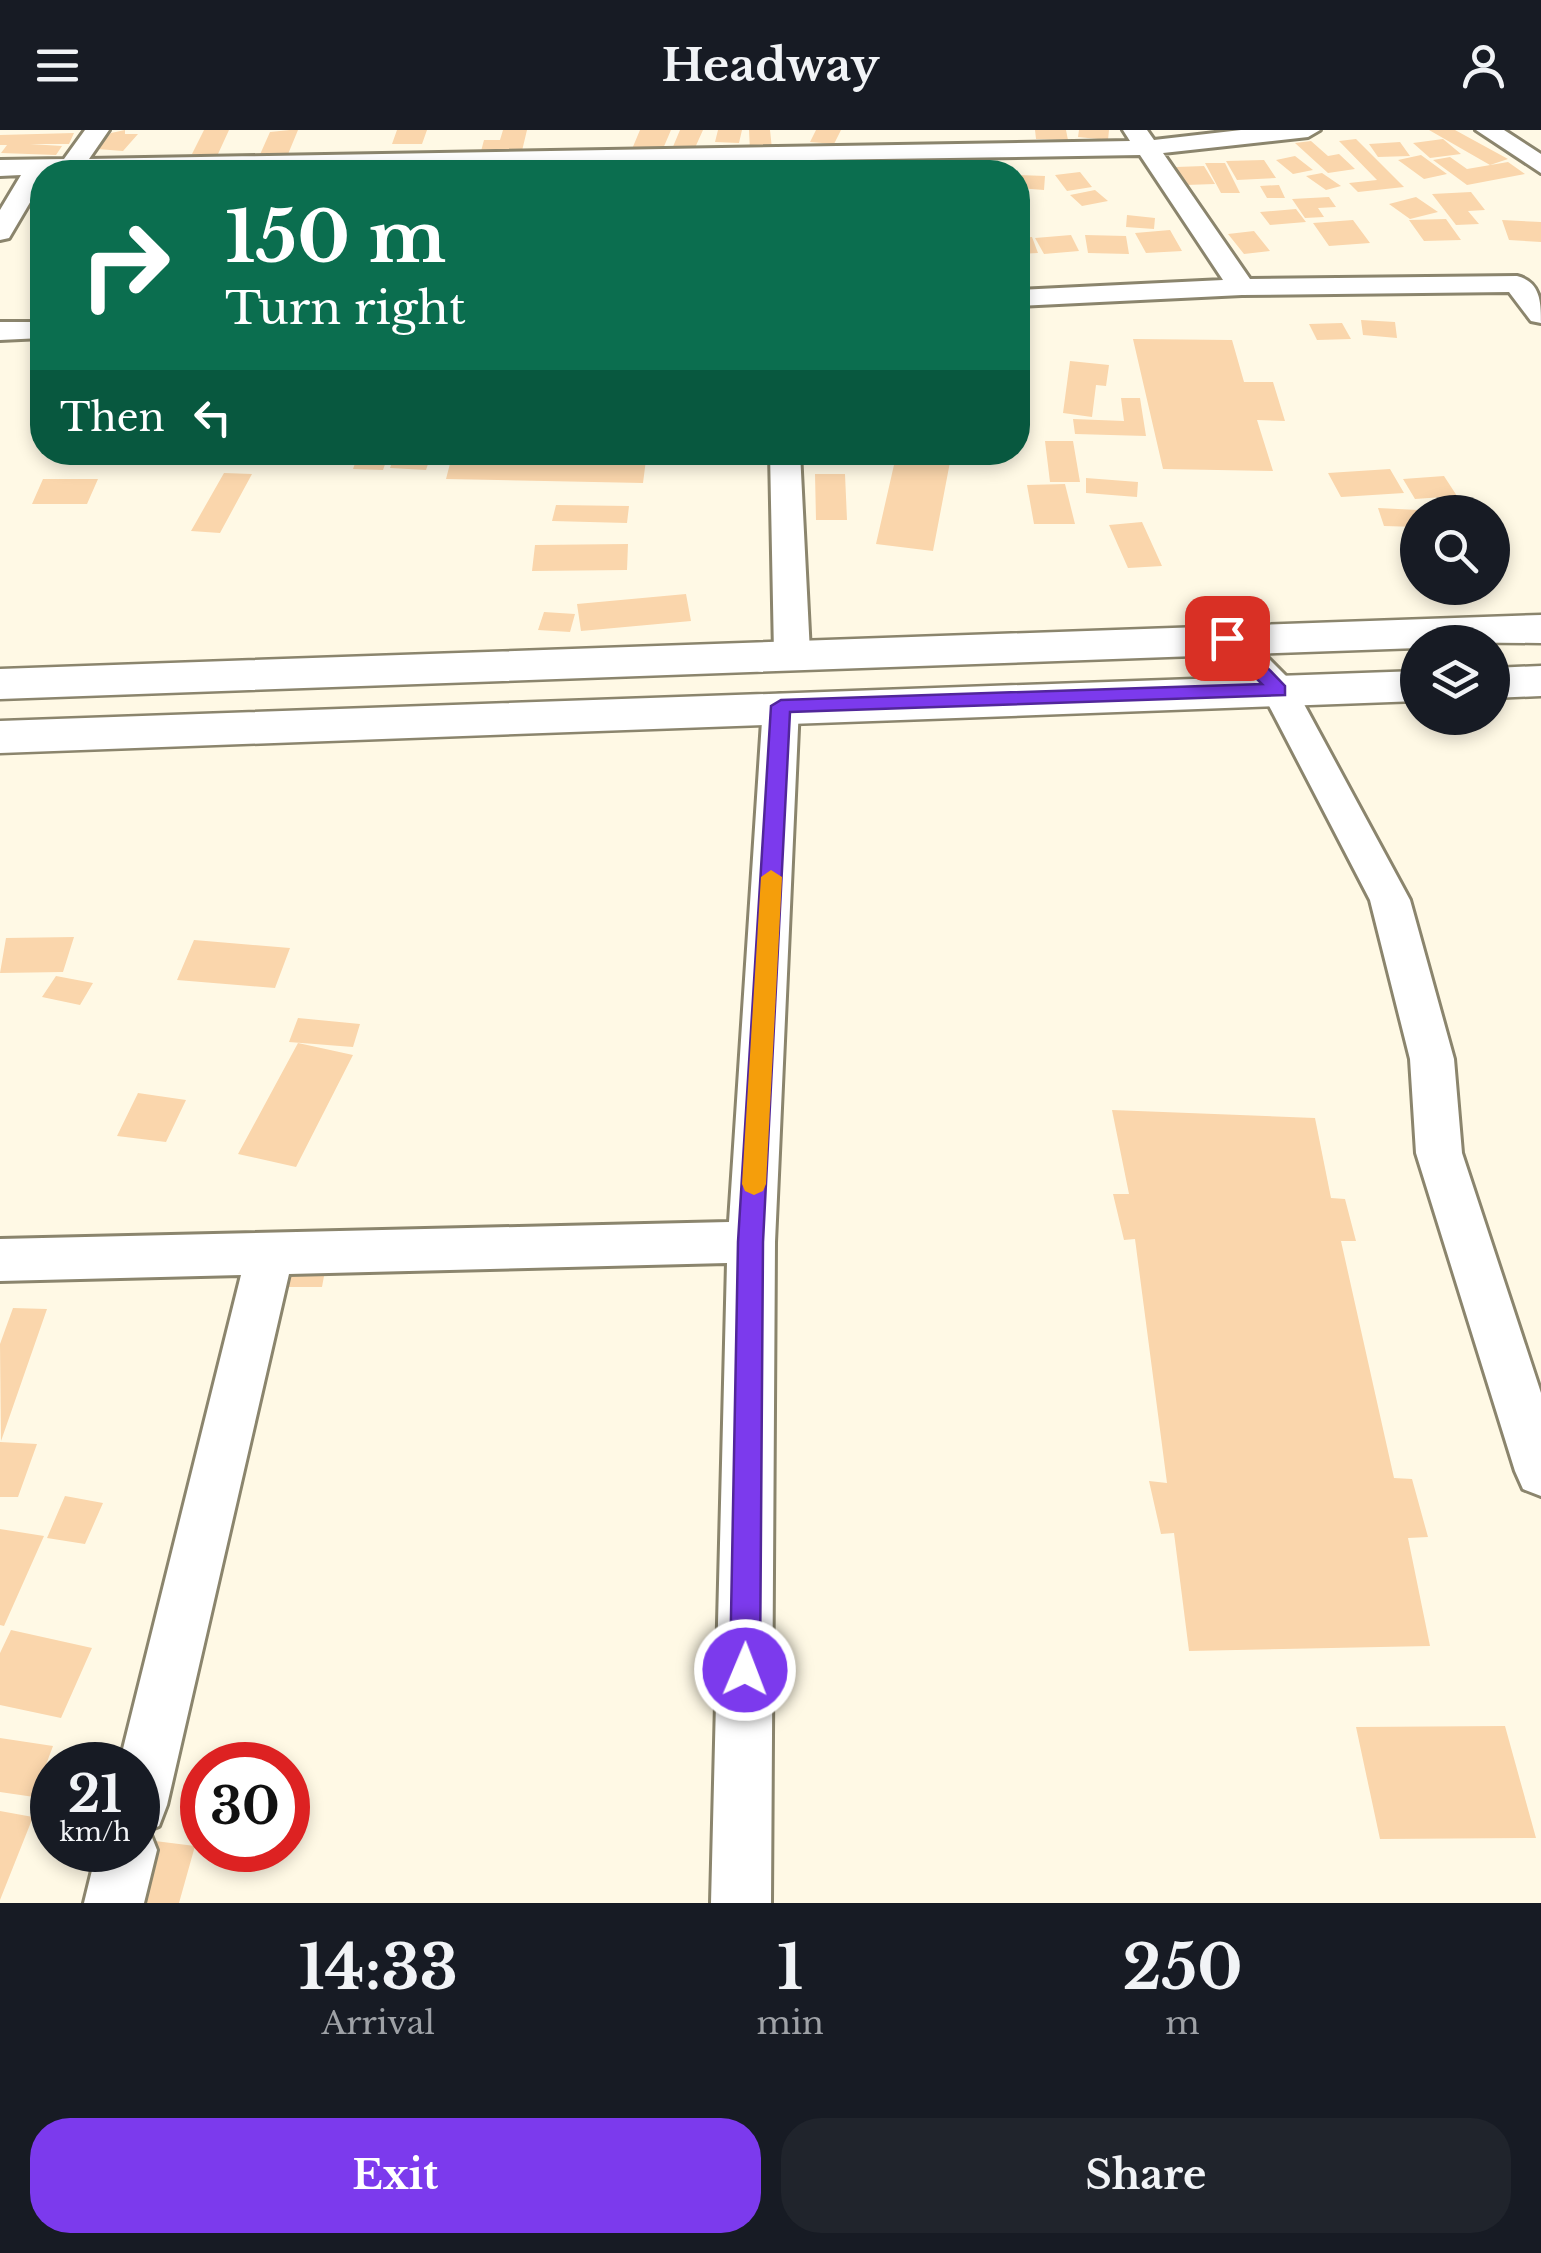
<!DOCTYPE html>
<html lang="en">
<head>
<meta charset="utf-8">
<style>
  body { margin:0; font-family:"Libre Baskerville",serif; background:#20242c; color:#f1f3f6; height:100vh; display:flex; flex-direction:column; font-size:38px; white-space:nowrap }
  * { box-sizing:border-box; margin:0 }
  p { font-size:32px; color:#9ea1a6 }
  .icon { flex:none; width:55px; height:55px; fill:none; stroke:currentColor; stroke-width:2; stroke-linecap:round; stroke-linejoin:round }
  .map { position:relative; height:1773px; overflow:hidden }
  .details { display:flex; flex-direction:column; background:#171b24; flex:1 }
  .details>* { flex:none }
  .banner { position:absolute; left:30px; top:30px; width:1000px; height:305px; border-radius:40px; box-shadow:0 5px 15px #0003; background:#0b6e4f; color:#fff; overflow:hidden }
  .buttons { position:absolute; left:1400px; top:365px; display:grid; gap:20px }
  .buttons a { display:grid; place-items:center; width:110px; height:110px; border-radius:50%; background:#171b24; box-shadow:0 5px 15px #0003; font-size:50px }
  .speed { position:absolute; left:30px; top:1612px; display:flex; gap:20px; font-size:50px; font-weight:700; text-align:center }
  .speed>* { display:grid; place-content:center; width:130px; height:130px; border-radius:50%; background:#171b24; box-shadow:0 5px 15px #0003; line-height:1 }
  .speed small { font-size:25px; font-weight:400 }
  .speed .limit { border:15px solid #d22; background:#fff; color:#111 }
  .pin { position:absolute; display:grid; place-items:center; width:85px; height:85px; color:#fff; margin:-42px; border-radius:20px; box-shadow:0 5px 15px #0006 }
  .me { position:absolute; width:110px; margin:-55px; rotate:1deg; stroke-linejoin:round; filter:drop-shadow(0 0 8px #0008) }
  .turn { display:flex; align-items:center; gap:35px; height:210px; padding:0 30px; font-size:45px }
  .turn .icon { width:130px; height:130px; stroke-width:2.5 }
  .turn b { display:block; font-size:70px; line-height:85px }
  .then { display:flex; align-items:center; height:95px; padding:0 30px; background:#0003; gap:20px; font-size:38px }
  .eta { display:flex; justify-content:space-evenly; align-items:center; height:170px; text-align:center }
  .eta b { font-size:60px; font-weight:700; line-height:70px }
  .button { display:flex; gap:20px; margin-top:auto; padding:20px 30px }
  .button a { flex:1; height:115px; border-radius:40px; background:#7c3aed; color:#fff; font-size:40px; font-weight:700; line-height:115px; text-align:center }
  .button a+a { background:#20242c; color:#f1f3f6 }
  header { display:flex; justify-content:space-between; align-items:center; height:130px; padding:0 30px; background:#171b24; font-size:45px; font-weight:700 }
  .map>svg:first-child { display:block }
  .building { fill:#fad6ac }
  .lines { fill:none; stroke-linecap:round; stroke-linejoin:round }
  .minor-casing { stroke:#8b856d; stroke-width:6 }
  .trunk-casing { stroke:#8b856d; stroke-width:5 }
  .minor { fill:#fff; fill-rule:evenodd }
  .trunk { fill:#fff; fill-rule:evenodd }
  .route { fill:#7c3aed; stroke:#51269a; stroke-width:2.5 }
  .slow { fill:#f59e0b }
</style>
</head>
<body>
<header><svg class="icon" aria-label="menu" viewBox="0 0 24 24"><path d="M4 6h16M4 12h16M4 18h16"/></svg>Headway<svg class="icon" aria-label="person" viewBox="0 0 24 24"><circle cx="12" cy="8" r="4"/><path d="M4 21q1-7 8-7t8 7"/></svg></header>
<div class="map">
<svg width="1541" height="1773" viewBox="0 0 1541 1773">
  <rect width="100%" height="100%" fill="#fff9e5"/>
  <path class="building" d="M125 0V4H138L123 21 97 19 111 3Z
    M204 0H229L218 24H192Z
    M290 0H298L286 29H258L270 2Z
    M397 0H427L422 14H392Z
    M503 0H527L521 25H480L484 10H500Z
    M640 0H671L662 21 632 19Z
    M680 0H703L694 20 672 19Z
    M718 0H742L739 13 715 12Z
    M749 0H770L772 19 750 20Z
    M816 0H841L834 14 810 12Z
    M1035 0H1066L1068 10 1036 9Z
    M1079 0H1109L1108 10 1078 7Z
    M1429 0H1455L1508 29 1490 35Z
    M74 3 69 14H30L62 16 56 25 1 23 7 15H0V5Z
    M1356 9 1404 57 1358 62 1349 53 1377 50 1339 11Z
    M1443 9 1461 24 1430 28 1413 13Z
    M1311 11 1328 26 1339 24 1355 39 1328 43 1295 13Z
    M1400 12 1410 26 1378 27 1369 14Z
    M1421 25 1447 44 1424 49 1398 30Z
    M1295 26 1313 40 1293 44 1276 30Z
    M1450 27 1467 39 1508 32 1525 44 1467 55 1433 30Z
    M1264 30 1276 48 1237 50 1226 31Z
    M1205 33H1225L1240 63H1221Z
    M1204 36 1215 54 1186 55 1176 37Z
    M1080 42 1092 57 1067 61 1055 45Z
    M1322 43 1341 56 1326 60 1306 46Z
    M1019 45 1045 46 1044 60 1018 58Z
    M1279 55 1285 68H1267L1260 56Z
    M1095 60 1108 71 1082 76 1070 65Z
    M1471 62 1485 80 1468 81 1479 94 1456 95 1432 64Z
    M1329 67 1336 77 1318 78 1324 87 1305 88 1292 69Z
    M1416 67 1438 82 1410 89 1389 74Z
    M1296 79 1306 92 1270 95 1260 82Z
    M1127 85 1155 88 1154 99 1126 97Z
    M1446 89 1461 110 1424 111 1409 90Z
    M1353 90 1370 113 1329 116 1313 93Z
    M1502 90 1541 92V112L1509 110Z
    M1170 100 1182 121 1146 123 1135 103Z
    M1254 101 1270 121 1244 124 1228 104Z
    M1071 105 1079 121 1044 124 1035 108Z
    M1085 105 1126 106 1129 124 1088 123Z
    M1032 107 1038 123 1018 124V108Z
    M1361 190 1395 192 1397 208 1363 205Z
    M1342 193 1351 209 1317 210 1309 194Z
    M1133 209 1232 210 1244 252H1273L1285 291 1257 290 1273 341 1163 339Z
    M1070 231 1109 235 1106 256 1096 255 1092 287 1063 283Z
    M1121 268H1140L1146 306 1075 304 1073 289 1124 291Z
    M1045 311H1073L1080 352H1050Z
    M396 322H432L426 340 390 338Z
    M453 322H647L643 353 446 349Z
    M358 325 388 326 383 340 353 339Z
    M896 326 950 332 933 421 876 414Z
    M1390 339 1404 363 1341 367 1328 343Z
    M224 343 252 344 220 403 191 401Z
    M815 344H845L847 390H816Z
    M1444 346 1457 366 1415 369 1403 349Z
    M1086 348 1138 352 1137 367 1086 363Z
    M43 349H98L87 374H32Z
    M1065 354 1075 394H1034L1027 355Z
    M556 375 629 376 627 393 552 391Z
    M1378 378 1418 380V397L1384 396Z
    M1142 392 1162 436 1128 438 1109 395Z
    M628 414 627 440 532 441 535 415Z
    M686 464 691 491 581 501 577 474Z
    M544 482 575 484 570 502 538 500Z
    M74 807 63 842 0 843 6 808Z
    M194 810 290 818 275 858 177 850Z
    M56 846 93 853 80 875 42 867Z
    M298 888 360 894 353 917 289 912Z
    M298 913 353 925 296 1037 238 1024Z
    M138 963 186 970 166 1012 117 1006Z
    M1112 980 1315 988 1331 1068 1345 1069 1356 1111H1341L1394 1348 1412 1349 1428 1407 1408 1408 1430 1516 1189 1521 1174 1403 1161 1404 1149 1351 1167 1353 1135 1109 1124 1110 1113 1064H1129Z
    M296 1119H329L322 1157H288Z
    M13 1178 47 1179 1 1311 0 1214Z
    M0 1312 37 1314 18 1367H0Z
    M65 1366 103 1373 85 1414 47 1408Z
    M0 1399 44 1406 4 1496 0 1495Z
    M11 1500 92 1518 61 1588 0 1575V1523Z
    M1505 1596 1536 1708 1380 1709 1356 1597Z
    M0 1608 53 1616 34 1667 0 1662Z
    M0 1681 33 1687 0 1770Z
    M155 1711 195 1716 179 1773H137Z"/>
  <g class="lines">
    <defs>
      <path id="minor" d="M85 0H109L89 29 1130 11 1123 0H1147L1154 10 1241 0H1320L1308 7 1163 23 1250 149 1517 146C1541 152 1541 173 1541 193L1531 191 1509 162 1242 165 1018 176V160L1223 150 1140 25 42 42V52L9 108 0 110V80L21 45 0 46V30L64 29Z
        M1476 0H1504L1541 24V43Z
        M0 192H42V208L0 210Z
        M770 322H800L810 523 804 531 792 534 780 531 774 523Z
        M1227 496 1239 499 1292 552 1410 770 1454 929 1462 1023 1541 1263V1366L1523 1359 1515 1341 1416 1023 1410 929 1370 770 1264 566 1210 507 1215 499Z
        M781 564 794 567 799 576 775 1112 771 1773H711L727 1133 289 1144 167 1675 159 1696 149 1700 157 1720 144 1773H84L97 1720H138V1635H119L241 1145 0 1151V1109L729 1092 763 576 768 567Z"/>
      <path id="trunk" d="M1541 485V513L1418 512V518L0 569V539Z
        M1541 536V566L1492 568V538Z
        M1418 541V571L0 623V591Z"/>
    </defs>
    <use href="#minor" class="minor-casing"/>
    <use href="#trunk" class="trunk-casing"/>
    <use href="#minor" class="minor"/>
    <use href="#trunk" class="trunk"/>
  </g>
  <path class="route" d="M1227 502 1234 503 1285 556V565L790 582 763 1112 760 1540 755 1550 745 1554 734 1550 730 1540 738 1112 771 576 781 570 1262 554 1220 512 1218 508Z"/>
  <path class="slow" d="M771 740 782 747 766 1054 763 1061 754 1065 745 1061 742 1054 761 747Z"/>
</svg>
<div class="buttons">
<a><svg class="icon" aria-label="search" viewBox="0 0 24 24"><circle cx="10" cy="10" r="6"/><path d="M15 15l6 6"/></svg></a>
<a><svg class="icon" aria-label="layers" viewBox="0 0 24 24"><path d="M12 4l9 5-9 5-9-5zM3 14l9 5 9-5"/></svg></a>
</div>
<div class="speed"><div>21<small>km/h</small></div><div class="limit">30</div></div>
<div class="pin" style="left:1227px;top:508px;background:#d93025"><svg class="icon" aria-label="arrive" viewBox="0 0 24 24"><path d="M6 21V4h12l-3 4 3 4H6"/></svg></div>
<svg class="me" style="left:745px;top:1540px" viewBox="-20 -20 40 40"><circle r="17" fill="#7c3aed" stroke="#fff" stroke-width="3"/><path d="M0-11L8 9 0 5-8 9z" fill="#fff"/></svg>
<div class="banner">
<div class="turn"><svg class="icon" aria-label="right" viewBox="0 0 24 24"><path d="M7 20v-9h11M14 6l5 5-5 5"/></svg><div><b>150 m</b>Turn right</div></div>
<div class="then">Then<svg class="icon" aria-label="left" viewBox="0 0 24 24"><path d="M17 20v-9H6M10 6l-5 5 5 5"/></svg></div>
</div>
</div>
<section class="details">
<div class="eta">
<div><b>14:33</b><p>Arrival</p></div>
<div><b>1</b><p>min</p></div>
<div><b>250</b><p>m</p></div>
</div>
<div class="button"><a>Exit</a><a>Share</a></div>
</section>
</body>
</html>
